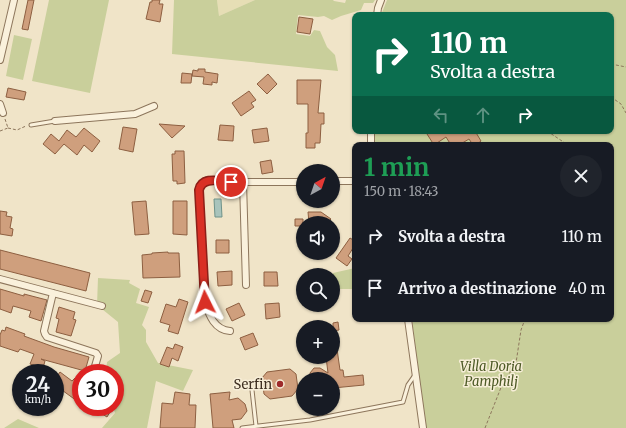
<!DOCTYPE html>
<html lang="it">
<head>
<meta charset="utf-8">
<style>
  body { margin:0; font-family:Merriweather,serif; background:#20242c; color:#f1f3f6; height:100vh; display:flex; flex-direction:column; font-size:15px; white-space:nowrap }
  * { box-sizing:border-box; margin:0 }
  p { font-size:13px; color:#9ea1a6 }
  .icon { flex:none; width:22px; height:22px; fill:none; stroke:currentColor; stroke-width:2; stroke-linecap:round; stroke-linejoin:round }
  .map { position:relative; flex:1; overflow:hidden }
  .side { position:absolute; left:352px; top:142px; width:262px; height:180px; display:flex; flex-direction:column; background:#171b24; border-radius:8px; box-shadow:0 1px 3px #0004 }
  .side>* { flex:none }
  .top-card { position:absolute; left:352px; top:12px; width:262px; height:122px; border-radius:8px; box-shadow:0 1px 3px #0004; background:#0b6e4f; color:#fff; overflow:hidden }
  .needle { width:26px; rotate:40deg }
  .tools { position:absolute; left:296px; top:164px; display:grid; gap:8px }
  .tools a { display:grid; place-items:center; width:44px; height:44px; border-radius:50%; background:#171b24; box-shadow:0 1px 3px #0004; font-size:20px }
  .speed { position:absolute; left:12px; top:364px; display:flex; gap:8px; font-size:20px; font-weight:700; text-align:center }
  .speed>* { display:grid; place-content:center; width:52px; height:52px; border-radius:50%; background:#171b24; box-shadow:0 1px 3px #0004; line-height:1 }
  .speed small { font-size:10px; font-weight:400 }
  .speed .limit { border:6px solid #d22; background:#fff; color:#111 }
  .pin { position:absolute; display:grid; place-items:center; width:34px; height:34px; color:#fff; margin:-17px; border:2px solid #fff; border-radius:50%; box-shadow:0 1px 4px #0007 }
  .me { position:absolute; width:44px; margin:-22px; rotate:357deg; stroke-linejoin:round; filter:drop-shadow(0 0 3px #0008) }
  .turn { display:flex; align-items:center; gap:14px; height:84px; padding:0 12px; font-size:18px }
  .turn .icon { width:52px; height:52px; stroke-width:2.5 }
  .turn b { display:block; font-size:28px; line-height:34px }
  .lanes { display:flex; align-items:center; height:38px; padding:0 12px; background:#0003; justify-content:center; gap:20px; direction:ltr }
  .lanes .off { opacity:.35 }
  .round { display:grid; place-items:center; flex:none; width:42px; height:42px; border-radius:21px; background:#20242c }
  .overview { display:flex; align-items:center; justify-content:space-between; height:68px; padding:0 12px }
  h1 { font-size:24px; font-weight:700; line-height:30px; color:#1e9e55 }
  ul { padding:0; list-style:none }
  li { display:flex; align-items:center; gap:12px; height:52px; padding:0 12px }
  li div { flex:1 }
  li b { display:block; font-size:15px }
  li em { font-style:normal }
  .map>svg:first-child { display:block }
  .farmland { fill:#e6deb5 }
  .green { fill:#c9cf9b }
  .water { fill:#a9c4bc; stroke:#6f938a }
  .building { fill:#cf9f7d; stroke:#8d5f41 }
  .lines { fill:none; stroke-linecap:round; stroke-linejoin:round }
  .service-casing { stroke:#8d765c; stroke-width:5 }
  .minor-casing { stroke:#8d765c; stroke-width:8 }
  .path { stroke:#8d765c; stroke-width:1; stroke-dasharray:3 2; stroke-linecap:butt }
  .service { stroke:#faf1dc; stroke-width:3 }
  .minor { stroke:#faf1dc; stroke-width:6 }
  .route-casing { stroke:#8d1f18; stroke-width:10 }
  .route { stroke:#d93025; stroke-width:7 }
  .poi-dot { fill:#9e2a2b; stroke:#f7eed8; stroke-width:1.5 }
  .labels { text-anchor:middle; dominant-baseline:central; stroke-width:3; stroke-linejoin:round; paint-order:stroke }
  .park-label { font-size:13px; font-style:italic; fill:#4d5a26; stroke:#f7eed8 }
  .poi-label { font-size:13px; fill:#3d2e20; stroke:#f7eed8; text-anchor:end }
</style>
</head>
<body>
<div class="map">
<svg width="626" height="428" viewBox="0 0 626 428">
  <rect width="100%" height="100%" fill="#f0e4c8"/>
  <path class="farmland" d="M217 0H255L219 16Z"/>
  <path class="green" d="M49 0H109L90 93 32 81Z
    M174 0H217L219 16 255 0H333L334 1 345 3 346 0H375L373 3H364L361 10 341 16 332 20 324 16 318 17 298 15 296 34 310 36 314 30 320 31 327 47 335 55 338 71 172 54Z
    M387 0H626V428H425L412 319H611V145H375V131H611V15H381Z
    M14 35 32 39 23 80 6 76Z
    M355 268V288L352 289H333V273Z
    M98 278 130 280 129 283 140 289 136 303 149 307 142 325 146 330V342L158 363 193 370 183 391 156 381 147 428H102L115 413 113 407H115V373H106L107 362 120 353 118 322 97 305Z
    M18 419 39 428H4Z"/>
  <path class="water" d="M214 199H221L222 217H215Z"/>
  <path class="building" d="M28 0H34L28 30 22 29Z
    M152 0H160L159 4H163L160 22 146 19 150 2H152Z
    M299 17 313 19 310 34 297 32Z
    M198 69H205V72L218 74 217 83 212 82V85L203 84 204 77 192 76 193 70 198 71Z
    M182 73 192 74 191 83H181Z
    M268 74 277 84 267 94 257 84Z
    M297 80H321L318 113H324V124H321L320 143H315V148H306V133H308V104H297Z
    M8 88 26 92 24 100 6 97Z
    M249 91 256 100 251 103 254 107 241 116 232 103Z
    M159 124 185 126 172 138Z
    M220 125 234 126 233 141 218 140Z
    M123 127 137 129 133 152 119 149Z
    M84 128 100 141 92 152 84 145 77 155 64 144 55 154 43 144 51 134 59 141 67 130 76 137Z
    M267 128 269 141 254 143 252 130Z
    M432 131H475L481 141 476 145H473L469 139 459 145H451L446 137 434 145 427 134Z
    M175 151H184L185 183 177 184V181H173L172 154H175Z
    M271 160 273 172 262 174 260 162Z
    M146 201 149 234 135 235 132 202Z
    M173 201H187V235L173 234Z
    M0 211 7 212 6 216 12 217 10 228 13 229 12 236 0 234Z
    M308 212H321L331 219 327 223H309Z
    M295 219H303V226H295Z
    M350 238 355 241V245L348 256 352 259 347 266 336 258Z
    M216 240H229V253H216Z
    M0 250 90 273 86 291 0 269Z
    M168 252V253H179L180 277 143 278 142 255 152 254V253Z
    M232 271V285L218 286 217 272Z
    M264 272H277L278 286H264Z
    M0 289 24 296V294L47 300 41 321 29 317 31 311 13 306 11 313 0 309Z
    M145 290 152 292 148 303 141 301Z
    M179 299 188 302 178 334 168 331 170 325 160 322 166 304 176 307Z
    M239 303 245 315 232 321 226 309Z
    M279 303 280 317 266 319 265 304Z
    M59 307 75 312 73 319 76 320 71 336 56 332 59 319 56 318Z
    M338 322 339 330 333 331V323Z
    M6 327 25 334 24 336 54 347 89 357 85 371 41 359 45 361 43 368 30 364 34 354 20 349 18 352 0 346V335L2 330 5 331Z
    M253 333 258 345 245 350 240 338Z
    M333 342H336L340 370H343L344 377 363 375 364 385 333 388V379H311L310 373 314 368H320L328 373 326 357H333Z
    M175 344 183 347 178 361 172 358 169 367 160 364 167 347 173 349Z
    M290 369 296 374 298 389 292 396 270 399 264 394 262 378 267 372Z
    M60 372 72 381 75 378 81 382V390L79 392 81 394V396L77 401 55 385V379Z
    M175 392 190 394 189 405H196L195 428H160L162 403 173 404Z
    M230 392 229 400 238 398 245 404 247 411 241 419 232 420 234 428H213L210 394Z
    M91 407H113L107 417Z"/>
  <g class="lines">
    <defs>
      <path id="service" d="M31 125 55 121
        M252 390 256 426
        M242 428 310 420 403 402 408 385 415 375"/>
      <path id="minor" d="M377 15 378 8 381 0
        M0 60 14 0
        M0 104 3 113
        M55 121 135 114 154 106
        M371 145V131
        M333 181H355
        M243 182 246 285
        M0 279 102 306
        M53 293 44 331 45 334 47 337 96 353 98 356 93 373
        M408 319 423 428
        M230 331C215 330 209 316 205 302L199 190 201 184 207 180 243 182H303"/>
    </defs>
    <use href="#service" class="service-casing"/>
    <use href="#minor" class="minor-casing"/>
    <path class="path" d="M611 64 626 67
      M611 97 621 104 626 113
      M8 128 17 130 26 126
      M0 131 8 128 5 119
      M547 131 568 145
      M485 428 502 385 516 363 521 330 525 319"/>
    <use href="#service" class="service"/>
    <use href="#minor" class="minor"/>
  </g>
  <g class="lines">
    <defs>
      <path id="route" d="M205 302 199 190C202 176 219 181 231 182"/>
    </defs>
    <use href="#route" class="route-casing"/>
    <use href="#route" class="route"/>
  </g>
  <circle class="poi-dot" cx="280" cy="384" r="4"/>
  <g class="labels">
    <g class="park-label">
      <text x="491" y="366">Villa Doria<tspan x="491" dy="15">Pamphilj</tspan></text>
    </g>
    <g class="poi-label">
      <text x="272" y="384">Serfin</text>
    </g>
  </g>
</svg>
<div class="tools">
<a><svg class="needle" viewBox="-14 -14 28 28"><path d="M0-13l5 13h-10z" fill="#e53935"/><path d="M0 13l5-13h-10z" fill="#9ea1a6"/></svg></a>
<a><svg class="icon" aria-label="sound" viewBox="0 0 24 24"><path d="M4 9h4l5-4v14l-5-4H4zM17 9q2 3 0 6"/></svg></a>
<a><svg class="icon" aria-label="search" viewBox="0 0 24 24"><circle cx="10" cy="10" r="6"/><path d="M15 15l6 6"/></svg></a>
<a>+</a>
<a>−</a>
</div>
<div class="speed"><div>24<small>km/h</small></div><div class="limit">30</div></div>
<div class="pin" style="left:231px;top:182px;background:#d93025"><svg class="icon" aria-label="arrive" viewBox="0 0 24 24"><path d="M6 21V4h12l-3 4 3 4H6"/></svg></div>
<svg class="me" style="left:205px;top:302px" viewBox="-20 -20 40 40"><path d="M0-17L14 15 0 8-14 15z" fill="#d93025" stroke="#fff" stroke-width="4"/></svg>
<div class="top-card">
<div class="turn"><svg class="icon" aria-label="right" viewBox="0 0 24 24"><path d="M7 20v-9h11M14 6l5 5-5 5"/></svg><div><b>110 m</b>Svolta a destra</div></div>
<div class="lanes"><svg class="icon off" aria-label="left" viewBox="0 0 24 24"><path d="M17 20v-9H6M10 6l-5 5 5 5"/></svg><svg class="icon off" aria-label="ahead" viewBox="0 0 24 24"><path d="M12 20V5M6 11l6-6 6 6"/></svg><svg class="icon" aria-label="right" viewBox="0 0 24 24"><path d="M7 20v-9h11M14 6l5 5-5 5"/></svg></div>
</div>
<section class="side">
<div class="overview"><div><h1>1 min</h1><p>150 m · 18:43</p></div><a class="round"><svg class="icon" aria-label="close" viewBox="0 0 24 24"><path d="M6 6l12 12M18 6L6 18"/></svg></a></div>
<ul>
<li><svg class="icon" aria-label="right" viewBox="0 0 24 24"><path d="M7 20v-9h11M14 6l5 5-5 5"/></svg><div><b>Svolta a destra</b></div><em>110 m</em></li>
<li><svg class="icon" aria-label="arrive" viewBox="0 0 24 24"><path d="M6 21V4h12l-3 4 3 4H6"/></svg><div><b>Arrivo a destinazione</b></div><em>40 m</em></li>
</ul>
</section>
</div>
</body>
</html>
